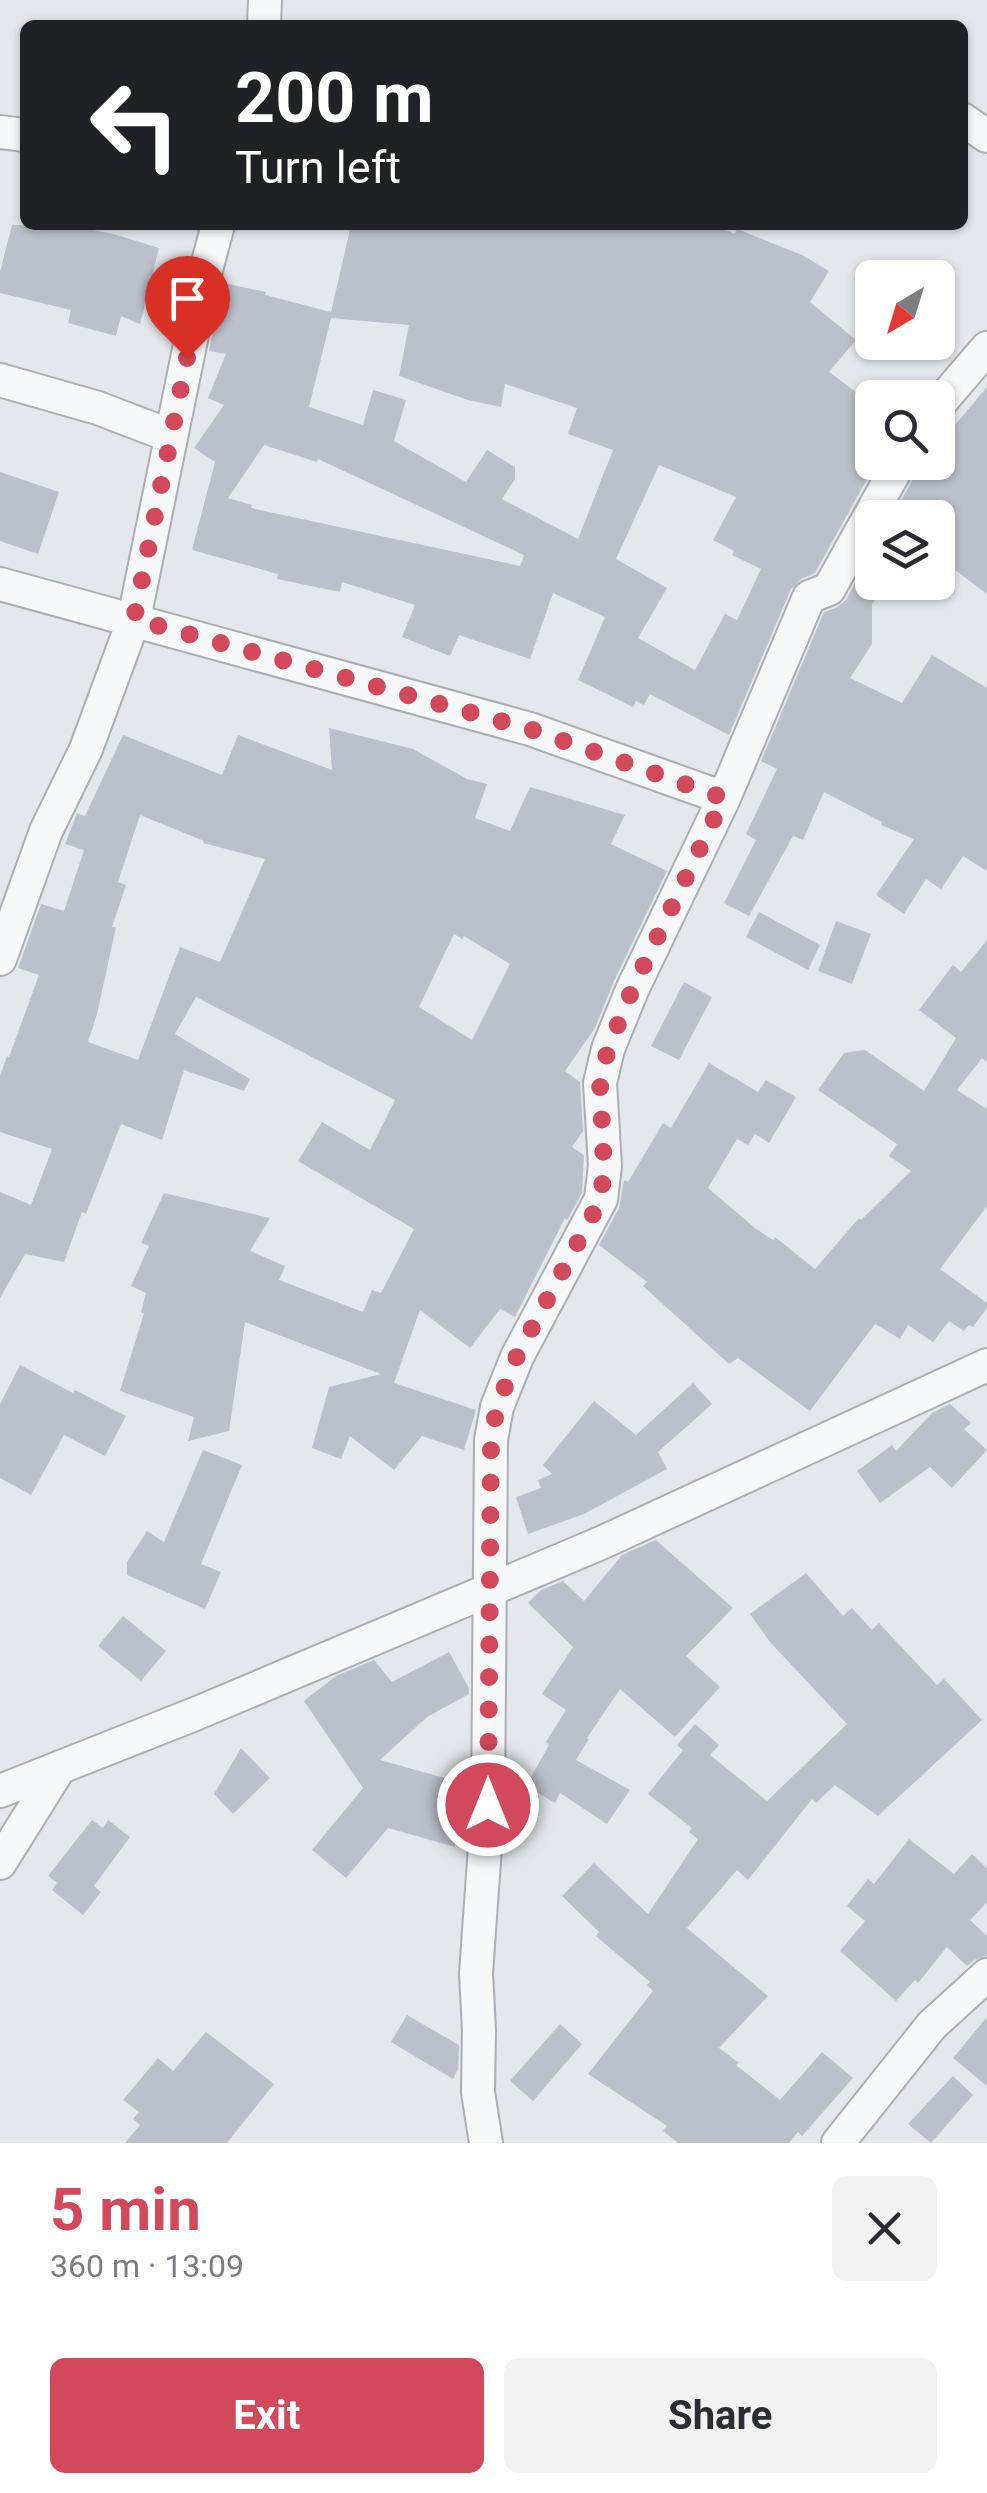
<!DOCTYPE html>
<html lang="en">
<head>
<meta charset="utf-8">
<style>
  body { margin:0; font-family:Roboto,sans-serif; background:#f2f2f3; color:#2b2b33; height:100vh; display:flex; flex-direction:column; font-size:38px; white-space:nowrap }
  * { box-sizing:border-box; margin:0 }
  p { font-size:32px; color:#7c7c81 }
  .icon { flex:none; width:55px; height:55px; fill:none; stroke:currentColor; stroke-width:2; stroke-linecap:round; stroke-linejoin:round }
  .map { position:relative; height:2143px; overflow:hidden }
  .panel { display:flex; flex-direction:column; background:#fff; flex:1 }
  .panel>* { flex:none }
  .hud { position:absolute; left:20px; top:20px; width:948px; height:210px; border-radius:15px; box-shadow:0 2px 8px #0004; background:#202124; color:#fff; overflow:hidden }
  .needle { width:65px; rotate:218deg }
  .tools { position:absolute; left:855px; top:260px; display:grid; gap:20px }
  .tools a { display:grid; place-items:center; width:100px; height:100px; border-radius:15px; background:#fff; box-shadow:0 2px 8px #0004; font-size:50px }
  .pin { position:absolute; display:grid; place-items:center; width:85px; height:85px; color:#fff; margin:-102px -42px; border-radius:50% 50% 50% 0; rotate:-45deg; box-shadow:0 0 10px #0007 }
  .pin .icon { rotate:45deg }
  .me { position:absolute; width:110px; margin:-55px; rotate:0deg; stroke-linejoin:round; filter:drop-shadow(0 0 8px #0008) }
  .turn { display:flex; align-items:center; gap:35px; height:210px; padding:0 50px; font-size:45px }
  .turn .icon { width:130px; height:130px; stroke-width:2.5 }
  .turn b { display:block; font-size:70px; line-height:85px }
  .round { display:grid; place-items:center; flex:none; width:105px; height:105px; border-radius:15px; background:#f2f2f3 }
  .headline { display:flex; align-items:center; justify-content:space-between; height:170px; padding:0 50px }
  h1 { font-size:60px; font-weight:700; line-height:75px; color:#d1495b }
  .cta { display:flex; gap:20px; margin-top:auto; padding:20px 50px }
  .cta a { flex:1; height:115px; border-radius:15px; background:#d1495b; color:#fff; font-size:40px; font-weight:700; line-height:115px; text-align:center }
  .cta a+a { background:#f2f2f3; color:#2b2b33 }
  .map>svg:first-child { display:block }
  .building { fill:#bbc0ca; fill-rule:evenodd }
  .lines { fill:none; stroke-linecap:round; stroke-linejoin:round }
  .street-casing { stroke:#a9aeb7; stroke-width:36 }
  .street { stroke:#f7f8fa; stroke-width:32 }
  .route { stroke:#d1495b; stroke-width:18; stroke-dasharray:0 32.4 }
</style>
</head>
<body>
<div class="map">
<svg width="987" height="2143" viewBox="0 0 987 2143">
  <rect width="100%" height="100%" fill="#e4e7ec"/>
  <path class="building" d="M12 225H70L117 235 159 248 140 324 121 316 116 336 68 323 71 310 0 293V272Z
    M351 225H713L735 234 737 229 802 255 829 271 810 302 856 340 829 372 872 404V470L815 573 801 579 791 589 729 735 650 694 644 705 636 701 633 707 578 680 605 617 553 593 530 659 459 635 450 656 402 637 415 605 342 582 340 592 277 579 278 574 192 550 215 462 194 448 224 405 208 398 226 354 209 351 223 283 266 292 265 295 331 312ZM331 318 409 325 399 376 468 400 501 407 505 384 577 408 568 434 613 450 578 539 502 499 515 479V467L487 450 466 482 394 441 406 400 373 390 363 425 309 407ZM264 445 317 462 318 459 524 555 520 566 251 508 252 505 228 498ZM659 465 736 497 713 540 734 551 732 555 761 569 737 620 725 614 695 670 638 638 667 588 616 559Z
    M987 387V594L938 557V518H892L919 467 923 462H938V445Z
    M0 472 59 492 38 554 0 541Z
    M872 552V582H888L872 604V644L850 678 902 703 932 655 987 688V871L963 856 941 889 926 879 904 914 876 895 914 839 881 825 882 822 824 792 803 840 793 836 749 916 724 903 756 840 746 834 777 769 761 761 824 612 836 608 846 600Z
    M329 728 413 749 467 779 487 784 475 818 510 831 530 787 625 815 611 844 667 871 614 981 595 1028 565 1071 580 1082 583 1131 572 1147 584 1155 582 1193 567 1220 565 1218 515 1317 500 1309 470 1348 420 1310 394 1383 476 1410 464 1450 422 1436 394 1470 350 1436 341 1459 312 1448 329 1387 381 1374 245 1322 229 1431 188 1441 194 1417 120 1391 144 1313 141 1312 146 1293 131 1286 149 1246 141 1243 164 1193 270 1218 250 1251 285 1266 279 1280 363 1312 372 1290 381 1293 414 1229 298 1161 322 1122 370 1150 395 1100 196 997 175 1034 250 1079 244 1091 184 1070 162 1140 121 1124 86 1214 82 1212 64 1262 25 1254 0 1298V1192L31 1205 52 1149 0 1132V1076L7 1056 9 1057 39 975 18 968 41 904 64 911 84 850 65 844 77 813 85 816 123 735 222 775 238 735 332 770ZM140 815 204 841 203 843 265 859 220 962 180 947 138 1060 88 1042 97 1014 116 927H112L126 885 118 882ZM454 934 462 939 464 936 510 964 472 1040 419 1007Z
    M759 912 820 945 808 970 746 937Z
    M836 921 871 934 852 984 818 971Z
    M987 940V1062L982 1058 957 1090 987 1109V1206L940 1269 987 1303V1308L973 1327 969 1325 964 1331 949 1321 933 1342 908 1325 900 1339 875 1324 810 1411 738 1358 729 1364 643 1286 647 1282 599 1245 619 1208 624 1180 628 1182 663 1123 671 1128 709 1063 758 1092 766 1080 796 1097 769 1143 755 1134 748 1145 737 1139 708 1188 755 1228 773 1240 775 1237 815 1269 859 1218 861 1220 911 1171 889 1156 897 1144 818 1090 844 1053 865 1050 924 1091 956 1038 919 1010 953 965 961 972Z
    M684 982 712 997 679 1060 651 1046Z
    M20 1365 73 1393 75 1390 126 1416 105 1456 64 1435 31 1495 0 1478V1404Z
    M693 1383 712 1404 658 1452 667 1469 584 1514 528 1534 516 1497 541 1488 538 1480 552 1474 543 1465 594 1401 636 1435Z
    M950 1404 971 1423 964 1429 987 1450 952 1488 930 1467 880 1503 857 1471 892 1445 896 1451 932 1413Z
    M203 1450 242 1465 201 1564 221 1572 205 1609 127 1575V1562L147 1531 164 1542Z
    M656 1540 733 1608 686 1656 720 1687 675 1737 620 1689 587 1738 589 1739 576 1760 630 1790 607 1824 560 1793 555 1803 526 1786 549 1745 546 1742 566 1710 542 1694 573 1647 528 1603 541 1590 563 1581 584 1601 622 1555Z
    M806 1573 843 1616 852 1608 872 1630 879 1623 937 1685 944 1679 982 1720 878 1816 835 1785 816 1803 812 1799 748 1880 737 1870 687 1928 768 1996 719 2048 739 2063 736 2065 780 2100 822 2052 853 2078 802 2136 798 2132 789 2143H678L663 2131 667 2126 588 2074 653 1991 647 1985 650 1982 596 1936 599 1932 562 1896 594 1863 648 1914 698 1839 689 1832 692 1828 648 1794 683 1750 677 1745 695 1724 719 1745 710 1755 767 1801 847 1724 770 1642 750 1614Z
    M123 1616 166 1651 141 1681 98 1646Z
    M449 1652 469 1688V1694L427 1717 380 1760 459 1782 453 1802 466 1805 455 1847 388 1828 346 1878 312 1850 363 1788 304 1701 336 1676 374 1660 392 1682Z
    M241 1748 270 1778 233 1814 214 1794Z
    M92 1820 103 1828 108 1820 130 1837 94 1886 101 1892 83 1915 52 1890 57 1883 48 1876Z
    M909 1839 954 1874 972 1854 987 1868V1902L970 1920 987 1936V1956L974 1960 967 1966 947 1947 918 1983 915 1980 896 2001 840 1951 865 1921 847 1906 868 1879 874 1884Z
    M407 2015 459 2045 458 2069 453 2079 391 2042Z
    M987 2017V2086L953 2058Z
    M560 2024 582 2044 533 2101 510 2081Z
    M206 2032 274 2084 227 2143H125L140 2125 133 2119 139 2112 123 2100 158 2058 173 2071Z
    M953 2076 973 2095 931 2143 908 2124Z"/>
  <g class="lines">
    <defs>
      <path id="street" d="M264 25 265 0
        M962 119 987 136
        M0 132 25 135
        M0 380 98 408 171 436
        M938 405 987 348
        M0 584 530 729 724 798
        M0 959 46 831 86 749 134 619 203 281 218 225
        M0 1791 195 1714 601 1543 987 1365
        M0 1863 60 1767
        M486 2143 478 2092 479 2030 476 1973 488 1805 491 1440 497 1407 517 1357 601 1199 605 1166 600 1083 608 1049 632 990 724 798 809 597 829 589 900 462
        M838 2143 932 2025 987 1975"/>
    </defs>
    <use href="#street" class="street-casing"/>
    <use href="#street" class="street"/>
  </g>
  <g class="lines">
    <path class="route" d="M187 358 134 619 530 729 724 798 632 990 608 1049 600 1082 604 1166 601 1199 517 1356 497 1407 491 1440 488 1805"/>
  </g>
</svg>
<div class="tools">
<a><svg class="needle" viewBox="-14 -14 28 28"><path d="M0-13l5 13h-10z" fill="#e53935"/><path d="M0 13l5-13h-10z" fill="#7c7c81"/></svg></a>
<a><svg class="icon" aria-label="search" viewBox="0 0 24 24"><circle cx="10" cy="10" r="6"/><path d="M15 15l6 6"/></svg></a>
<a><svg class="icon" aria-label="layers" viewBox="0 0 24 24"><path d="M12 4l9 5-9 5-9-5zM3 14l9 5 9-5"/></svg></a>
</div>
<div class="pin" style="left:187px;top:358px;background:#d93025"><svg class="icon" aria-label="arrive" viewBox="0 0 24 24"><path d="M6 21V4h12l-3 4 3 4H6"/></svg></div>
<svg class="me" style="left:488px;top:1805px" viewBox="-20 -20 40 40"><circle r="17" fill="#d1495b" stroke="#fff" stroke-width="3"/><path d="M0-11L8 9 0 5-8 9z" fill="#fff"/></svg>
<div class="hud">
<div class="turn"><svg class="icon" aria-label="left" viewBox="0 0 24 24"><path d="M17 20v-9H6M10 6l-5 5 5 5"/></svg><div><b>200 m</b>Turn left</div></div>
</div>
</div>
<section class="panel">
<div class="headline"><div><h1>5 min</h1><p>360 m · 13:09</p></div><a class="round"><svg class="icon" aria-label="close" viewBox="0 0 24 24"><path d="M6 6l12 12M18 6L6 18"/></svg></a></div>
<div class="cta"><a>Exit</a><a>Share</a></div>
</section>
</body>
</html>
